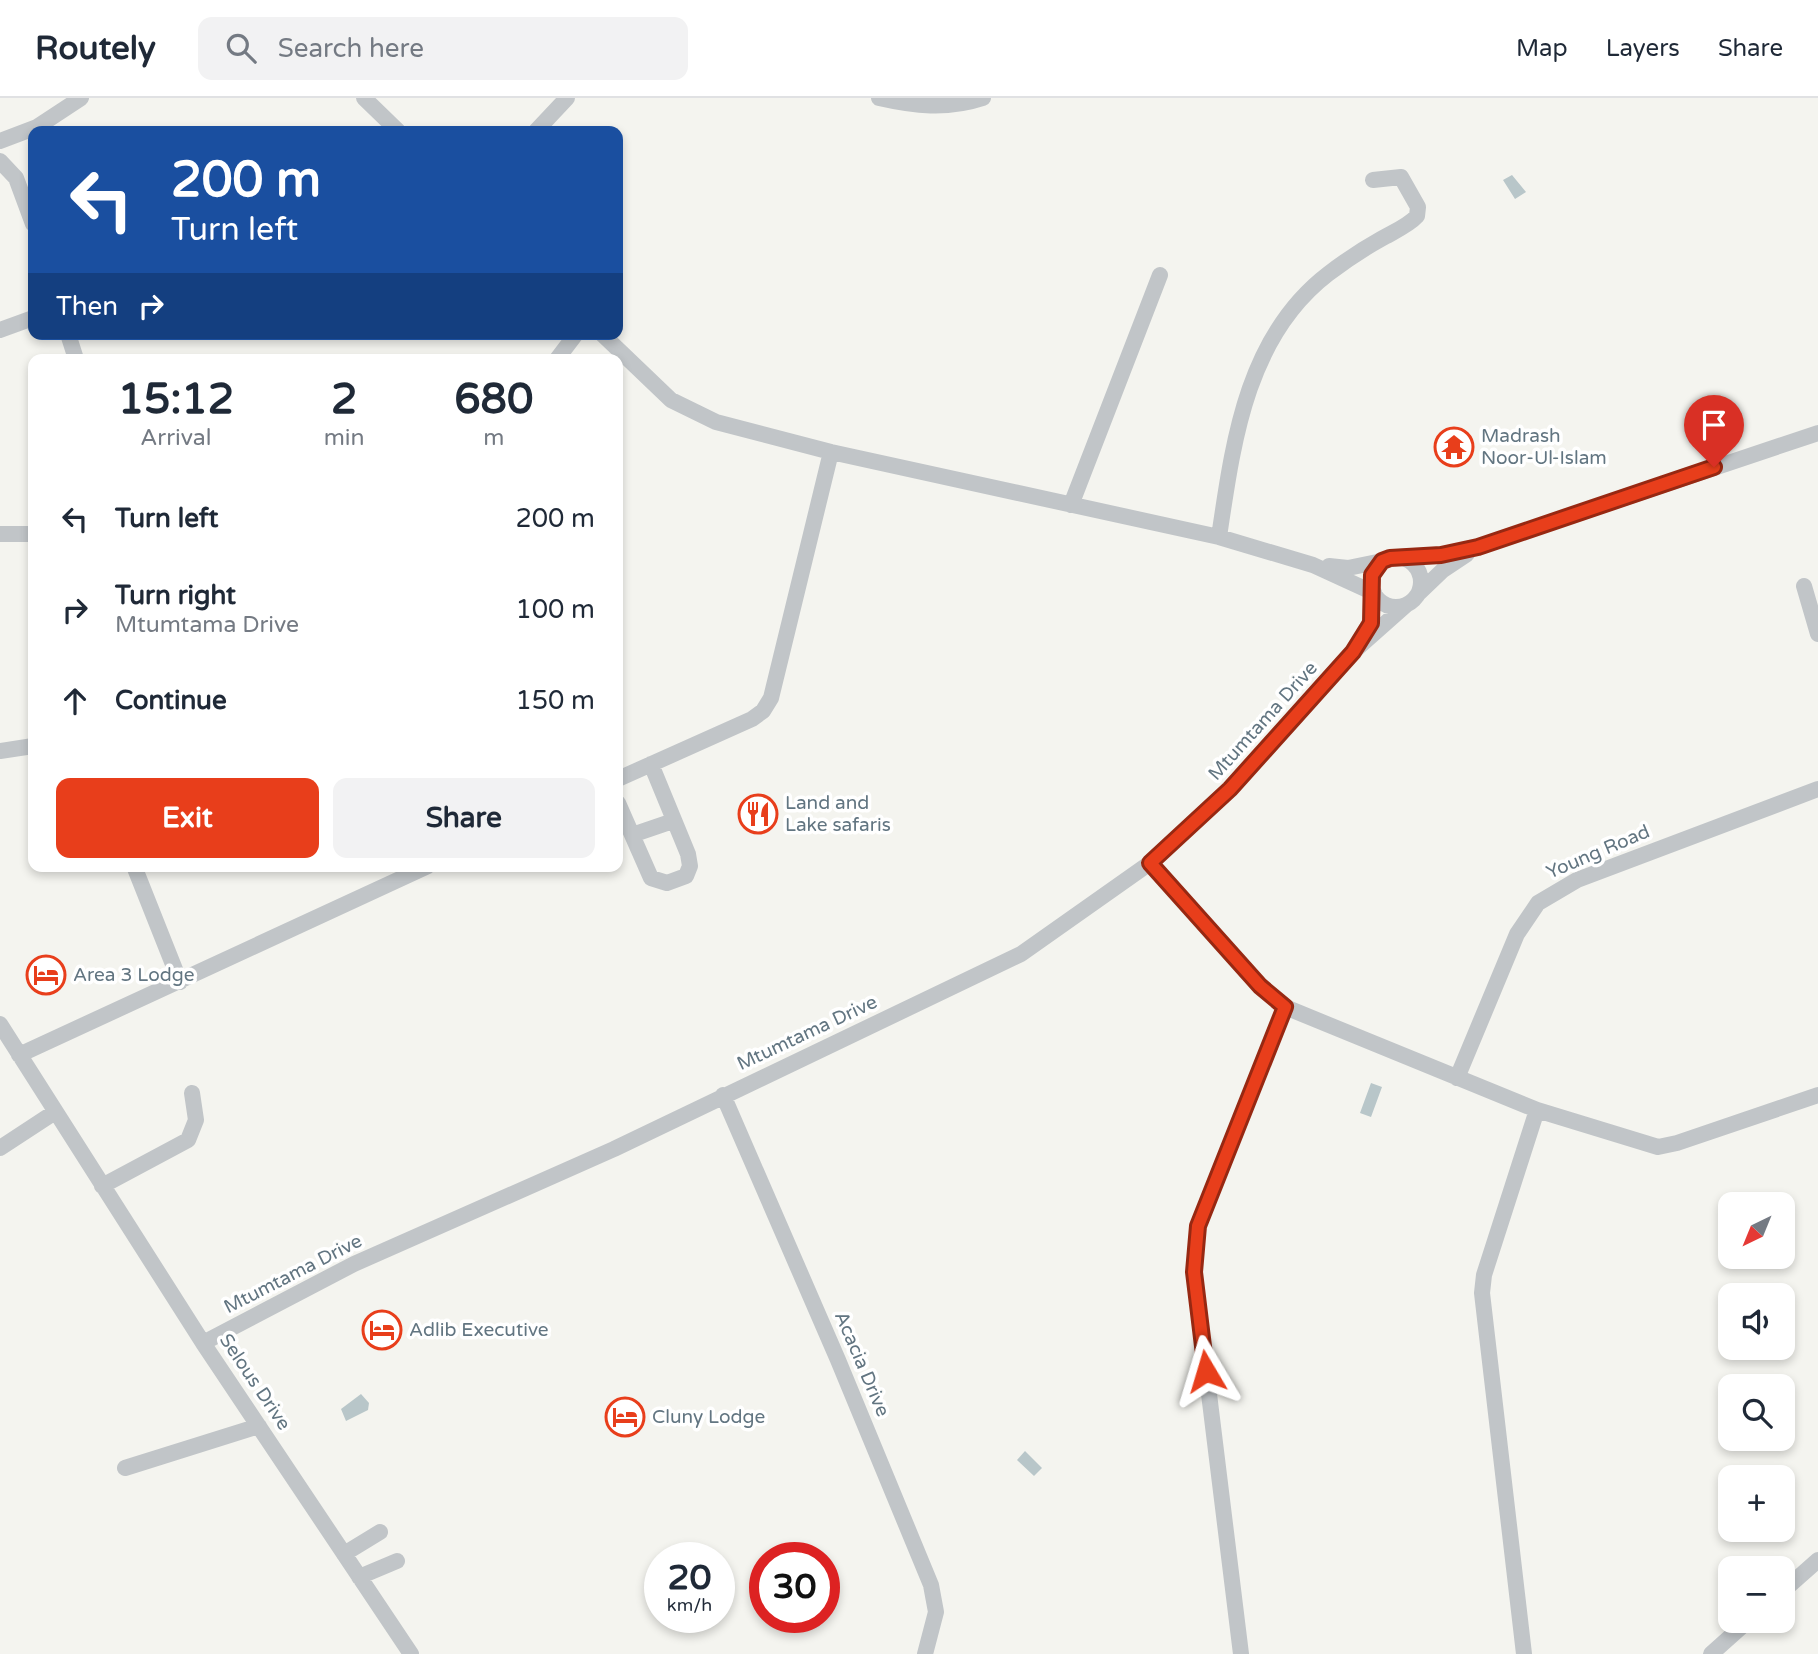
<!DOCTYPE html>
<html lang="en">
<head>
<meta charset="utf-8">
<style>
  body { margin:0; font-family:"Varela Round",sans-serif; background:#f2f2f3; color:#1f2937; height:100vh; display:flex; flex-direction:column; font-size:26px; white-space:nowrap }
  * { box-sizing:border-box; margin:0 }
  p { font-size:23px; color:#747a83 }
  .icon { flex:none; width:38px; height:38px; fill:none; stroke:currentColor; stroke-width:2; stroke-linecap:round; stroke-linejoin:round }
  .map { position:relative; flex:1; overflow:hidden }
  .sheet { position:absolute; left:28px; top:256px; width:595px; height:518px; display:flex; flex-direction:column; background:#fff; border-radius:14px; box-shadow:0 4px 10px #0003 }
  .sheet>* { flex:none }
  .guide { position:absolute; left:28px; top:28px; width:595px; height:214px; border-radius:14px; box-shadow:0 4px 10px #0003; background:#1a4fa0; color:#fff; overflow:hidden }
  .needle { width:46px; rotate:223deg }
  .tools { position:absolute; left:1718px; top:1094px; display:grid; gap:14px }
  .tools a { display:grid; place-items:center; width:77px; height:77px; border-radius:14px; background:#fff; box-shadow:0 4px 10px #0003; font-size:35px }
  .speed { position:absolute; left:644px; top:1444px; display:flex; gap:14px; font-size:35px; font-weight:700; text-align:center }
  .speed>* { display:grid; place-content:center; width:91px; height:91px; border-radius:50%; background:#fff; box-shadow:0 4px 10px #0003; line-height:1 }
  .speed small { font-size:18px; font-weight:400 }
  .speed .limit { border:10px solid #d22; background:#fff; color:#111 }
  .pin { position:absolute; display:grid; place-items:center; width:60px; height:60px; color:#fff; margin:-72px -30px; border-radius:50% 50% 50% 0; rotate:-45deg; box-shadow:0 0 7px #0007 }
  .pin .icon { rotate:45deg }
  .me { position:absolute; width:77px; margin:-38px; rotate:353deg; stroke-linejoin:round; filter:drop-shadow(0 0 5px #0008) }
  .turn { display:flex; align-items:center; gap:24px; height:147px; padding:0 28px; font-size:32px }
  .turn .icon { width:91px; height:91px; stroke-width:2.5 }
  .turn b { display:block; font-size:49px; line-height:60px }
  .then { display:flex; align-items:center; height:66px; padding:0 28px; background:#0003; gap:14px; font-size:26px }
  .eta { display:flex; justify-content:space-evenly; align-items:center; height:119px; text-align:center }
  .eta b { font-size:42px; font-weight:700; line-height:49px }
  .primary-button { display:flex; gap:14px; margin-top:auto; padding:14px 28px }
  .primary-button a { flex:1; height:80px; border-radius:14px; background:#e83e1b; color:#fff; font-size:28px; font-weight:700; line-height:80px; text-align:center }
  .primary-button a+a { background:#f2f2f3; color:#1f2937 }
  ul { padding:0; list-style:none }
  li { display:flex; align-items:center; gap:21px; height:91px; padding:0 28px }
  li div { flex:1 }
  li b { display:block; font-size:26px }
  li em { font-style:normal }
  header { display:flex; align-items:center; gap:42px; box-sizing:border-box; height:98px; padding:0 35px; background:#fff; border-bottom:2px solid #e0e1e3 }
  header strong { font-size:33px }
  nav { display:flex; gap:38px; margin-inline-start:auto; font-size:24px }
  .search { width:490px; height:63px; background:#f2f2f3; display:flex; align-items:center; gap:18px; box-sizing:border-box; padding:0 24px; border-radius:14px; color:#747a83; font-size:26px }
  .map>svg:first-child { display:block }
  .water { fill:#b8c6c9 }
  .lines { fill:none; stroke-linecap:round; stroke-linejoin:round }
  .minor { stroke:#c1c5c8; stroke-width:16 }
  .route-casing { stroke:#972812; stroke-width:18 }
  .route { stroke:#e83e1b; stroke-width:12 }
  .labels { text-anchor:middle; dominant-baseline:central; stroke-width:7; stroke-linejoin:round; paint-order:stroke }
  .poi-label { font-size:19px; fill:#627581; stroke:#fff; text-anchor:start }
  .street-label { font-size:19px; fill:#627581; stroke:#fff }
</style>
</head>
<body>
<header>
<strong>Routely</strong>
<div class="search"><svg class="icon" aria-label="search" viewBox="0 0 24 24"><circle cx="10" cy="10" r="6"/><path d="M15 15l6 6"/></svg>Search here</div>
<nav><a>Map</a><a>Layers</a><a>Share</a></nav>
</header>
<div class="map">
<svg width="1818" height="1556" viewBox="0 0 1818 1556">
  <rect width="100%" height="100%" fill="#f4f4ef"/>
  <path class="water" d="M1512 77 1526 94 1515 101 1503 82Z
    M1371 985 1382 989 1371 1019 1360 1015Z
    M361 1296 369 1305 368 1312 346 1323 341 1311Z
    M1025 1353 1042 1370 1034 1378 1017 1362Z"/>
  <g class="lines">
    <path class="minor" d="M364 0 398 33
      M879 0C914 8 947 12 983 0
      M536 33 567 0
      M0 43 37 29 81 0
      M0 63 16 80 33 126
      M0 232 33 220
      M68 236 76 261
      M602 236 671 302 716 324 831 354 1219 439 1313 467 1374 495 1371 525 1362 541
      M557 261 576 236
      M1071 407 1160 177
      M0 436H33
      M1219 439C1233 345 1246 239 1328 176 1345 163 1363 151 1381 141 1393 134 1408 128 1417 118L1418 109 1401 79 1373 82
      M1399 459 1441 457 1478 449 1818 335
      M1371 484a25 25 0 1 1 50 0a25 25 0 1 1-50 0Z
      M1329 468 1348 470 1382 463
      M1804 488 1818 536
      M1419 495 1443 472 1467 456
      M0 653 33 648
      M618 681 752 621 763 613 771 600 831 354
      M618 705 651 780 667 785 686 778 690 768 688 756 651 666
      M632 737 673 723
      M1150 765 1260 888 1285 909 1537 1012 1658 1049 1677 1045 1818 997
      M134 768 180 884
      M0 926 203 1245 411 1556
      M19 957 428 768
      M1457 980 1517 836 1538 805 1577 782 1818 691
      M723 997 838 1262 931 1487 936 1514 925 1556
      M0 1050 55 1014
      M102 1088 188 1042 196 1022 192 995
      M203 1245 354 1166 614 1051 1021 856 1150 765 1230 691 1353 554 1406 507
      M125 1370 259 1328
      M344 1456 380 1434
      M359 1479 397 1463
      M1783 1493 1818 1462
      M1241 1556 1194 1174 1198 1128 1285 909
      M1524 1556 1482 1195 1484 1177 1537 1012
      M1711 1556 1749 1522"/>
  </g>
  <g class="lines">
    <defs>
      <path id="route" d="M1206 1273 1194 1174 1198 1128 1285 909 1260 888 1150 765 1230 691 1353 554 1371 525 1372 477 1382 463 1390 460 1441 457 1478 449 1714 369"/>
    </defs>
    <use href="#route" class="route-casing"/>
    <use href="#route" class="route"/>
  </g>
  <defs>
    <symbol id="temple-ring" viewBox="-11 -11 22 22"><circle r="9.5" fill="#fff" stroke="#e83e1b" stroke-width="1.5"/><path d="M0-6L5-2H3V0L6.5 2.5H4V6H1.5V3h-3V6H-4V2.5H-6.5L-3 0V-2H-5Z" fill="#e83e1b"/></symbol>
    <symbol id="restaurant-ring" viewBox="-11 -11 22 22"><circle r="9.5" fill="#fff" stroke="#e83e1b" stroke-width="1.5"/><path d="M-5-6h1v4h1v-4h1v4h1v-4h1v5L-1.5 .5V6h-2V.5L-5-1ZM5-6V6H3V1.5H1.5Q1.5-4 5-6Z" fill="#e83e1b"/></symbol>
    <symbol id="hotel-ring" viewBox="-11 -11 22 22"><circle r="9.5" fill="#fff" stroke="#e83e1b" stroke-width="1.5"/><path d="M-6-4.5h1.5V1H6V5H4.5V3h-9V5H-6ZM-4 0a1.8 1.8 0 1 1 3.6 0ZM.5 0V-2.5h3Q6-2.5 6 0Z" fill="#e83e1b"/></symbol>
  </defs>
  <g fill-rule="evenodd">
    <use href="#temple-ring" x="1432" y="327" width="44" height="44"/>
    <use href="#restaurant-ring" x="736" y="694" width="44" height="44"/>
    <use href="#hotel-ring" x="24" y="855" width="44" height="44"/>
    <use href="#hotel-ring" x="360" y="1210" width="44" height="44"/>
    <use href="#hotel-ring" x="603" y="1297" width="44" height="44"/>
  </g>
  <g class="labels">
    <g class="poi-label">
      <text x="1481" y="338">Madrash<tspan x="1481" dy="22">Noor-Ul-Islam</tspan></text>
      <text x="785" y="705">Land and<tspan x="785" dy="22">Lake safaris</tspan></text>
      <text x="73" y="877">Area 3 Lodge</text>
      <text x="409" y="1232">Adlib Executive</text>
      <text x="652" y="1319">Cluny Lodge</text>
    </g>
    <g class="street-label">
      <text transform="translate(1263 623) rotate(-48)">Mtumtama Drive</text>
      <text transform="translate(1598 754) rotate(-23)">Young Road</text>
      <text transform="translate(807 935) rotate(-25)">Mtumtama Drive</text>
      <text transform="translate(293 1176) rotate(-27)">Mtumtama Drive</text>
      <text transform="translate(862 1266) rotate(67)">Acacia Drive</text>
      <text transform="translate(255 1284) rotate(56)">Selous Drive</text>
    </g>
  </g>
</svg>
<div class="tools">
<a><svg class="needle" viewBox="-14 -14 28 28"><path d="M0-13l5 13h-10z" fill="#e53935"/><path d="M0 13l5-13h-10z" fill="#747a83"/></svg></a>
<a><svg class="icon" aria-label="sound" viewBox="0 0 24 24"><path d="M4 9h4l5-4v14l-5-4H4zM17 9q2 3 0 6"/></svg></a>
<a><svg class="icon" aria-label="search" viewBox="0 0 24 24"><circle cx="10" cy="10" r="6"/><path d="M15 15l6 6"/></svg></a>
<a>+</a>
<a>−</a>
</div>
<div class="speed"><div>20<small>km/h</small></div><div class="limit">30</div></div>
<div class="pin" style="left:1714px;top:369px;background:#d93025"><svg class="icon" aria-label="arrive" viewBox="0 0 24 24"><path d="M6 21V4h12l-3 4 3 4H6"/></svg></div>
<svg class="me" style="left:1206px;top:1273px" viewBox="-20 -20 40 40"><path d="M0-17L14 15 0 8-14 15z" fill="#e83e1b" stroke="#fff" stroke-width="4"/></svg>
<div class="guide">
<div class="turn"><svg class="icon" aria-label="left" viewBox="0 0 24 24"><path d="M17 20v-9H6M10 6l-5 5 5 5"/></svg><div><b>200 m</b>Turn left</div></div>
<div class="then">Then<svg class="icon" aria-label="right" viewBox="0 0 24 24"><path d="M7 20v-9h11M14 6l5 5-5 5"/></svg></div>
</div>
<section class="sheet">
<div class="eta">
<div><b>15:12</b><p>Arrival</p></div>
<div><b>2</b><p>min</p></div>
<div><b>680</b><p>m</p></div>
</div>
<ul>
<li><svg class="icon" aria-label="left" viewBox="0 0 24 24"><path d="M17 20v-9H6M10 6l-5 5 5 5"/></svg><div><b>Turn left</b></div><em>200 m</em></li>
<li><svg class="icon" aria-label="right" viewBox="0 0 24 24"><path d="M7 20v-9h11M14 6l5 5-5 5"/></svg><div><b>Turn right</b><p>Mtumtama Drive</p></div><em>100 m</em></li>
<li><svg class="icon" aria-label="ahead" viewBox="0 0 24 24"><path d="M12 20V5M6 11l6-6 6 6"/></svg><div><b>Continue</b></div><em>150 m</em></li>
</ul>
<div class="primary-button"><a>Exit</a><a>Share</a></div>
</section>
</div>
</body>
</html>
